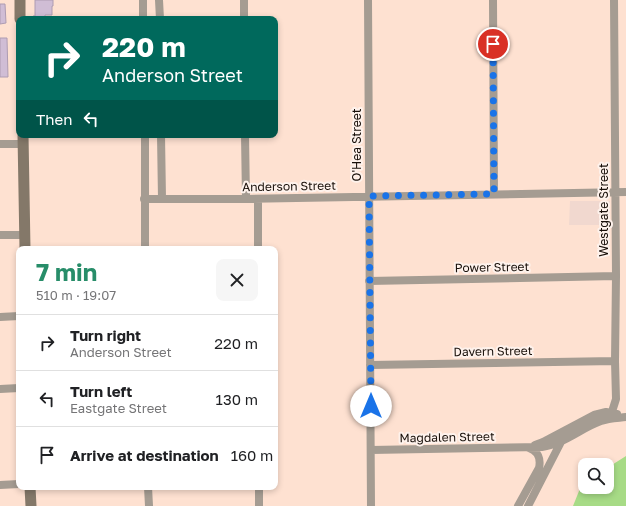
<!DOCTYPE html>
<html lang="en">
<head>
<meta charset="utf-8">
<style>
  body { margin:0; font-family:"Golos Text",sans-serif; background:#f6f6f6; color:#202124; height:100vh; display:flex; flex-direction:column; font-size:15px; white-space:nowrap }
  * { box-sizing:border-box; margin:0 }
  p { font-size:13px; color:#757577 }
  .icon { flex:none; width:22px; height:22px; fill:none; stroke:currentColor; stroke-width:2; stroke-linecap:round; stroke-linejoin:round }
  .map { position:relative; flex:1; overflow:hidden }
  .side { position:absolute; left:16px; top:246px; width:262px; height:244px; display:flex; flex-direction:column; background:#fff; border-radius:8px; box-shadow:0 2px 6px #0003 }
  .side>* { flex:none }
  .hud { position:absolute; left:16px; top:16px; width:262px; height:122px; border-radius:8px; box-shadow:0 2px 6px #0003; background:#00695c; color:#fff; overflow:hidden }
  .fabs { position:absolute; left:578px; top:458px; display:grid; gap:8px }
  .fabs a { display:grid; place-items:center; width:36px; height:36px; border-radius:8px; background:#fff; box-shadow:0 2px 6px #0003; font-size:20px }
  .pin { position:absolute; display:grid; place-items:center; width:34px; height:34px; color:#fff; margin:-17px; border:2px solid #fff; border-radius:50%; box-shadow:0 1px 4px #0007 }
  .me { position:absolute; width:44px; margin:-22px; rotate:0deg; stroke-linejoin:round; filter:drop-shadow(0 0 3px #0008) }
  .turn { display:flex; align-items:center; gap:14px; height:84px; padding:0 20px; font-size:18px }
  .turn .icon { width:52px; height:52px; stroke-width:2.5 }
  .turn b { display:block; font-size:28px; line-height:34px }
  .then { display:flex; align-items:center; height:38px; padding:0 20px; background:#0003; gap:8px; font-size:15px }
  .round { display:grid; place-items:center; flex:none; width:42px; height:42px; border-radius:8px; background:#f6f6f6 }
  .overview { display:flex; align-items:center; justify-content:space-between; height:68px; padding:0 20px }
  h1 { font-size:24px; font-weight:700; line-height:30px; color:#278d69 }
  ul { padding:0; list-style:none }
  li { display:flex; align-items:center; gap:12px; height:56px; padding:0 20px; border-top:1px solid #e0e0e0 }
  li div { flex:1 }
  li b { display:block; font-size:15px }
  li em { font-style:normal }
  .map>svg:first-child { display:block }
  .commercial { fill:#f1d8cf }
  .green { fill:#a7db86 }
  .building { fill:#d0bdd5; stroke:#ae9cb2 }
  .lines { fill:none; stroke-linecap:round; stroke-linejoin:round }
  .minor { stroke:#a59c92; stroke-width:8 }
  .secondary { stroke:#847869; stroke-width:11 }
  .route { stroke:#1a73e8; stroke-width:7; stroke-dasharray:0 12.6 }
  .labels { text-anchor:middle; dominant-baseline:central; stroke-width:4; stroke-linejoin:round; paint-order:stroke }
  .street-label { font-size:12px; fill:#180f09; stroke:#fef2ec }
</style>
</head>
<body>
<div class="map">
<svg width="626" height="506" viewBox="0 0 626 506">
  <rect width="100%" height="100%" fill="#fee1d1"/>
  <path class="commercial" d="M570 201H610V225H569Z"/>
  <path class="green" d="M626 456V506H573L581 486 585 483V487H607V468Z"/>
  <path class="building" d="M35 0H53V6H52V15H45V19H33V16H35Z
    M0 4H5L6 23 0 24Z
    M0 38H7L8 77H0Z"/>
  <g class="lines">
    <path class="minor" d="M143 0V19
      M159 0 160 19
      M244 0V19
      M368 0 371 506
      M493 0 494 194
      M145 135V249
      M161 135 162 199
      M245 135 246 199
      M0 144H23
      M144 199H246L626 192
      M258 199V249
      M0 235H25
      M369 281 616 276
      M0 317 19 316
      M370 365 615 361
      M0 389 19 388
      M610 418 616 399 615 361 616 276 614 0
      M535 445 543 442 594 415 606 412 617 414
      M371 450 542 447C564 444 581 428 601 421 609 418 618 418 626 417
      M0 485 19 484
      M148 487 149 506
      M259 487V506
      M518 506 539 468C541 459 538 451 529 448
      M528 506 562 440"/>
    <path class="secondary" d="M20 0V19
      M23 135 25 249
      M30 487 31 506"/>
  </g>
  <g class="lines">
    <path class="route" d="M371 406 369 196 494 194 493 44"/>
  </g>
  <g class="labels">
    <g class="street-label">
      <text transform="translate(356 145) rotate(-90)">O'Hea Street</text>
      <text transform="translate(289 186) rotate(-1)">Anderson Street</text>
      <text transform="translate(603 210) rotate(-90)">Westgate Street</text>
      <text transform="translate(492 267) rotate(-1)">Power Street</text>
      <text transform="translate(493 351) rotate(-1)">Davern Street</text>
      <text transform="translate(447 437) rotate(-1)">Magdalen Street</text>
    </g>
  </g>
</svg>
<div class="fabs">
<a><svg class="icon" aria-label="search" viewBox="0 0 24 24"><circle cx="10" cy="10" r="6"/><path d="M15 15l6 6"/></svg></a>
</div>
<div class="pin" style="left:493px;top:44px;background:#d93025"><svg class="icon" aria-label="arrive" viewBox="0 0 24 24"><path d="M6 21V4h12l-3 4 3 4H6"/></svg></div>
<svg class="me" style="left:371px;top:406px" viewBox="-20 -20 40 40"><circle r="19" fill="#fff"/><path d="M0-13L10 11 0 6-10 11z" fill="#1a73e8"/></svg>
<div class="hud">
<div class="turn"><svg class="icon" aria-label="right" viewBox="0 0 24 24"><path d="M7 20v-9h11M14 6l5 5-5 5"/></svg><div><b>220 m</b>Anderson Street</div></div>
<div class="then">Then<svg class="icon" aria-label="left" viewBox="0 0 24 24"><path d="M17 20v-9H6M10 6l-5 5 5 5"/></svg></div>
</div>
<section class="side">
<div class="overview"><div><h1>7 min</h1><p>510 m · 19:07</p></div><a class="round"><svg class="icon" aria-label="close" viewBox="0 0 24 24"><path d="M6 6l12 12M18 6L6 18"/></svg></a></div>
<ul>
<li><svg class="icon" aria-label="right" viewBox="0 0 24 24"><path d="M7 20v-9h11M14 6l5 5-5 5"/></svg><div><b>Turn right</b><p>Anderson Street</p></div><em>220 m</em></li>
<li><svg class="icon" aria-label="left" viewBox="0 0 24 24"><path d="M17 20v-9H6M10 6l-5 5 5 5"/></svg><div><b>Turn left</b><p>Eastgate Street</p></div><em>130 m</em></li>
<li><svg class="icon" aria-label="arrive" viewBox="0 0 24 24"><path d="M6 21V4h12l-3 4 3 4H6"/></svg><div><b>Arrive at destination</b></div><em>160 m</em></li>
</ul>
</section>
</div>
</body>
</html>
